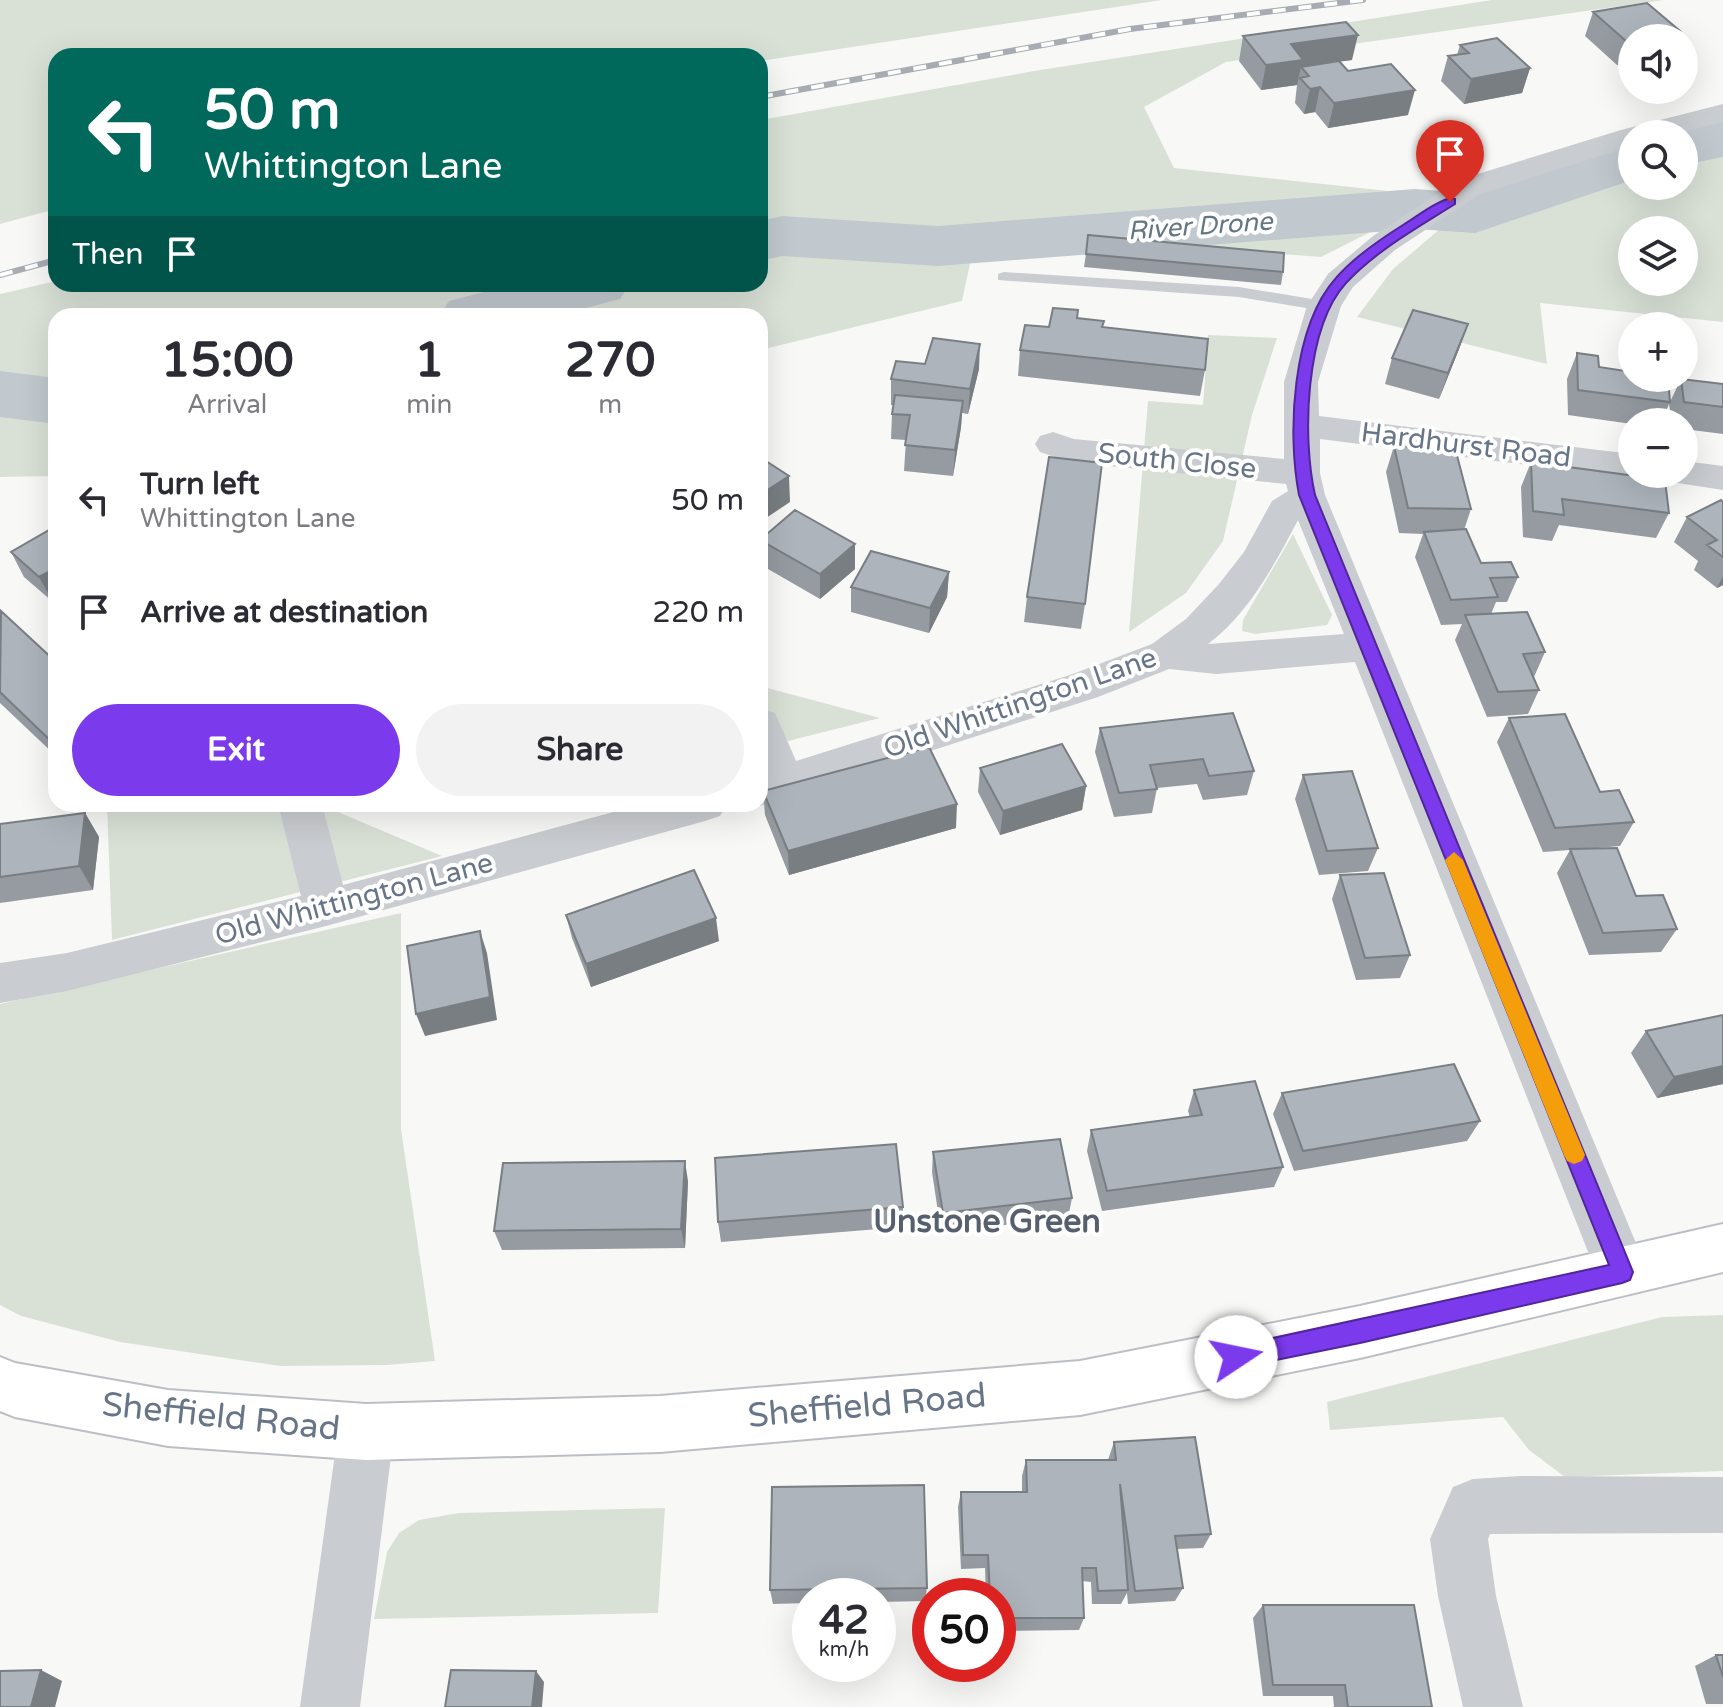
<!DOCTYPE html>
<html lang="en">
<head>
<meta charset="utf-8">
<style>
  body { margin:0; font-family:"Varela Round",sans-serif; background:#f2f2f3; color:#2b2b33; height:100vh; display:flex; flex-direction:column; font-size:30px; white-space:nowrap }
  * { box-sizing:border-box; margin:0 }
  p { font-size:26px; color:#7c7c81 }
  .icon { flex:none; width:44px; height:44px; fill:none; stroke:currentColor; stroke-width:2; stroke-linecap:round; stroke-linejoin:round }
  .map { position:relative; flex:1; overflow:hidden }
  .drawer { position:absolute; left:48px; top:308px; width:720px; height:504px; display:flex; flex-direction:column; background:#fff; border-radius:24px; box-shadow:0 8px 32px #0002 }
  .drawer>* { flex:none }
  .guide { position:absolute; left:48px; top:48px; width:720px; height:244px; border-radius:24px; box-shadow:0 8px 32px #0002; background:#00695c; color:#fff; overflow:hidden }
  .tools { position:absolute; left:1618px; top:24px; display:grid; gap:16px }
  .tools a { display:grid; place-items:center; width:80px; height:80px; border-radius:50%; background:#fff; box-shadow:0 8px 32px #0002; font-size:40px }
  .speed { position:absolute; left:792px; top:1578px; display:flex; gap:16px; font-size:40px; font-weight:700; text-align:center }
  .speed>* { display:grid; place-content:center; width:104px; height:104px; border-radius:50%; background:#fff; box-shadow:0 8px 32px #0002; line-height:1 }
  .speed small { font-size:20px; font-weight:400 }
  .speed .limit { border:12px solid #d22; background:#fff; color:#111 }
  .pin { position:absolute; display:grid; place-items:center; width:68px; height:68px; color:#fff; margin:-82px -34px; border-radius:50% 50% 50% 0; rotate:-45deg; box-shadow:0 0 8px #0007 }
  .pin .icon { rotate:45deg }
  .me { position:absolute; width:88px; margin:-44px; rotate:79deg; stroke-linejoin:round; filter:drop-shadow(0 0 6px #0008) }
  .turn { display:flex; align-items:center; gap:28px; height:168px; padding:0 24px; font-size:36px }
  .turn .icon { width:104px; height:104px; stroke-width:2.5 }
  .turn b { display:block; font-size:56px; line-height:68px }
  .then { display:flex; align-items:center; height:76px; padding:0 24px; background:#0003; gap:16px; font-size:30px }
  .eta { display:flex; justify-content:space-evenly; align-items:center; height:136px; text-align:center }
  .eta b { font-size:48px; font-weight:800; line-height:56px }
  .action { display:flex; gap:16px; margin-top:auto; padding:16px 24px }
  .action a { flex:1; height:92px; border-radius:48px; background:#7c3aed; color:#fff; font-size:32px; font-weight:800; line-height:92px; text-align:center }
  .action a+a { background:#f2f2f3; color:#2b2b33 }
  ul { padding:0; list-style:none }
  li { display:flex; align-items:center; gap:24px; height:112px; padding:0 24px }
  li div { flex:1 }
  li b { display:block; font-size:30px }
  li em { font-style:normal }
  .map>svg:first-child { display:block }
  .green { fill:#d9e1d7; fill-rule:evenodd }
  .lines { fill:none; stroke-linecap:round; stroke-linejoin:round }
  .river { fill:#c1c9cf; fill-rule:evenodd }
  .secondary-casing { stroke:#bbbfc4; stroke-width:4 }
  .lane { fill:#c9ccd0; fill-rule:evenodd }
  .street { fill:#c9ccd0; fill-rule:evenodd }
  .secondary { fill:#fff; fill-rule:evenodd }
  .rail-casing { stroke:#a7acb3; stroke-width:6 }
  .rail { stroke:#fff; stroke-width:4; stroke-dasharray:13; stroke-linecap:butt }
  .wall { fill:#959ba1 }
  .shaded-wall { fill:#797e83 }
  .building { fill:#adb4bb; stroke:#797e83; stroke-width:2 }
  .route { fill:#7c3aed; stroke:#51269a; stroke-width:2 }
  .slow { fill:#f59e0b }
  .labels { text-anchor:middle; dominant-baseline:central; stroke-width:8; stroke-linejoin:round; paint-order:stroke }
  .far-water-label { font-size:26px; font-style:italic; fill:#637683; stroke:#fff }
  .street-label { font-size:28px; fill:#677588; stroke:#fff }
  .quarter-label { font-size:32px; font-weight:bold; fill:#555f6d; stroke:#fff }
  .near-street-label { font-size:34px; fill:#677588; stroke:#fff }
</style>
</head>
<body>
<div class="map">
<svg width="1723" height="1707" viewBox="0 0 1723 1707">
  <rect width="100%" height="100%" fill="#f8f9f6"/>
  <path class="green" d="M0 0H1162L760 61V56H56V209L0 224Z
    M1492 0H1664L1226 62 1144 107 1174 168 1416 194 1430 202 1321 257 977 231 962 301 760 350V316H56V476L0 477V294L56 281V284H760V120L1040 70Z
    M1723 145V322L1540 303 1547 364 1357 317 1393 269 1448 222 1489 227 1632 166V186H1684V152ZM1632 230H1684V282H1632Z
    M1208 335 1277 338 1252 415 1223 541 1186 593 1129 632 1148 401 1203 405Z
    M1293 534 1332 615 1327 625 1255 634 1242 631 1243 620Z
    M760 686 880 718 760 748Z
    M107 804H319L442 856 112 940Z
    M401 913V1129L435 1361 387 1365 280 1366 120 1342 21 1316 0 1305V1004Z
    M1723 1315V1471L1565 1477 1529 1450 1503 1417 1330 1430 1327 1402 1662 1317Z
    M665 1508 658 1613 374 1619 387 1552 399 1533 419 1520 459 1513Z"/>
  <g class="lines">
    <path class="river" d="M1723 119V157L1684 165V134H1661Z
      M1632 140V180L1475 233 1415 229 938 266 782 256 760 261V221L782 216 938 226 1415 189 1470 193Z
      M515 284H630L620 299 555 316H439L449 301Z
      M0 371 56 378V424L0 417Z"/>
    <defs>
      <path id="secondary" d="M1723 1224V1272L1360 1358 1080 1415 660 1452 366 1460 168 1446 15 1417 0 1411V1357L15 1363 168 1390 366 1404 660 1396 1080 1361 1360 1306Z"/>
    </defs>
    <use href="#secondary" class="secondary-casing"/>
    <path class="lane" d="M1004 272 1239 287 1324 301 1332 306 1324 311 1239 297 998 280V274Z"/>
    <path class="street" d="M1723 104V122L1675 134H1632V146L1480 194 1395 250 1353 287 1341 306 1318 382 1319 416 1632 454V474H1645L1632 478 1320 439V473L1325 495 1648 1272 1640 1289 1622 1297 1604 1289 1596 1272 1355 662 1216 674 1169 669 1098 697 760 806 755 804H760V708L775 713 796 761 1070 675 1152 644 1186 619 1219 584 1244 552 1272 501 1288 491 1286 484 1069 462 1040 452 1035 444 1040 436 1053 432 1074 439 1284 459V382L1307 306 1328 274 1373 236 1458 180 1621 130ZM1298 520 1344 634 1208 644C1249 613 1275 564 1298 520Z
      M1684 461 1723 466V490L1671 482 1666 474H1684Z
      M278 804H322L343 885 643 804H727L720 816 705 821 326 926 67 991 0 1003V963L67 953 301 896Z
      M366 1404 386 1412 394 1432 360 1707H300L338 1432 346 1412Z
      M1521 1476 1723 1477V1533L1490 1534 1488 1539 1496 1596 1523 1707H1463L1438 1596 1430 1539 1453 1487 1473 1479Z"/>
    <use href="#secondary" class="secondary"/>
    <defs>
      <path id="rail" d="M760 97 1130 29 1363 0
        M0 275 56 260"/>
    </defs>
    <use href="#rail" class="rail-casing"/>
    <use href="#rail" class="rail"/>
  </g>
  <path class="wall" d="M1647 3 1617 65 1585 36 1593 12Z
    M1243 36 1352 60 1340 61 1348 71 1408 115 1328 128 1315 112 1304 114 1295 103 1297 85 1261 90 1239 61Z
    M1460 45 1530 68 1522 93 1464 104 1441 81 1448 56 1457 55Z
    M1086 254 1283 272 1281 285 1084 267Z
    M1077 318 1103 327 1205 370 1200 396 1018 376 1020 350 1049 327Z
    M1468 324 1459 349 1439 399 1385 384 1392 358Z
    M1577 353 1599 367 1670 402 1661 422H1632V424L1568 415 1567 379Z
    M979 369 968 414 962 413 961 427 953 476 904 471 906 440 891 439 892 414 893 405H891V379Z
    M1681 379 1723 384V434L1684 429V422H1672L1669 404Z
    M1394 446 1471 509 1464 530 1481 563 1518 577 1507 602H1496L1491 614 1545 652 1534 677 1539 690 1528 714 1487 717 1455 640 1462 624 1441 625 1415 557 1423 534 1399 533 1386 472Z
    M1531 462 1669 513 1656 538 1559 525 1552 541 1523 537 1521 487Z
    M1723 502V585L1717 588 1694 570 1698 561 1674 542 1687 517Z
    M56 526 53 602 24 577 11 552Z
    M760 539 855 544V569L820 599 761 565Z
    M949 572 947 597 929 633 851 612V587Z
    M1027 597 1085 604 1081 629 1024 622Z
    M0 612 56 662V756L0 703Z
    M1509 718 1600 792 1634 822 1620 846 1586 849 1636 896 1677 929 1661 952 1589 955 1557 873 1570 850 1543 852 1497 742Z
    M1100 728 1254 771 1247 795 1203 800 1197 784 1157 788 1152 813 1114 817 1095 752Z
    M980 768 1086 786 1082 810 1000 835 978 792Z
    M1303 775 1378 848 1368 871 1319 875 1295 799Z
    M763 791 956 828 789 875 765 815Z
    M85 813 99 837 93 890 0 903V824Z
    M1340 875 1410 955 1400 978 1356 980 1332 899Z
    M566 915 719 941 591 987 572 938Z
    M1723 1015V1084L1657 1098 1631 1053 1646 1031Z
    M1194 1090 1283 1167 1274 1187 1102 1211 1087 1151 1091 1130 1190 1117 1188 1111Z
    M1282 1093 1480 1121 1467 1141 1294 1171 1273 1114Z
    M933 1152 1072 1198 1068 1218 941 1232 932 1172Z
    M688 1181 685 1248 502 1250 494 1231Z
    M903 1207V1227L721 1242 718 1222Z
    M1114 1442 1211 1534 1203 1548 1177 1549 1183 1588 1175 1601 1128 1604 1127 1593 1121 1604H1092L1091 1582 1082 1581 1084 1618 1079 1630 998 1631V1596H986L985 1568 961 1569 958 1507 961 1492H1022V1476L1026 1460H1108Z
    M927 1588 925 1601 878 1602V1596H810V1603L773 1604 770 1590Z
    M1263 1605 1432 1707H1334L1333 1696H1263L1253 1618Z
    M1716 1655H1723V1704H1706L1695 1666Z"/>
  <path class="shaded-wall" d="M1680 31 1677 38H1641Z
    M1358 35 1352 60 1301 67 1297 85 1261 90 1266 65 1291 44Z
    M1632 40V63L1617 65 1626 41Z
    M1530 68 1522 93 1464 104 1471 79Z
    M1320 87 1315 112 1304 114 1310 89Z
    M1415 90 1408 115 1328 128 1334 103Z
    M1468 324 1459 349 1439 399 1448 373Z
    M980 344 979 369 968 414 970 389Z
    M963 401 961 427 953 476 955 450Z
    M789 476 790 502 760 522V495Z
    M855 544V569L820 599V574Z
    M56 568V600L53 602 39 577Z
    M949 572 947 597 929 633 930 608Z
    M1723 576V585L1717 588Z
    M1086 786 1082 810 1000 835 1003 811Z
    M957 804 956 828 789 875 788 851Z
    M85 813 99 837 93 890 79 866Z
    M716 918 719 941 591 987 586 964Z
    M480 931 487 953 497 1020 425 1036 416 1014Z
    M1723 1066V1084L1657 1098 1674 1077Z
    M685 1161 688 1181 685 1248 681 1229Z
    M41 1670 62 1681 55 1707H31Z
    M536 1671 544 1682 542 1707H532Z"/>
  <path class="building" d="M1647 3 1680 31 1641 38H1632V40L1626 41 1593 12Z
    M1346 22 1358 35 1291 44 1303 60 1266 65 1243 36Z
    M1497 38 1530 68 1471 79 1448 56 1469 53 1460 45Z
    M1339 61 1348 71 1391 64 1415 90 1334 103 1320 87 1310 89 1300 78 1309 76 1301 67Z
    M1088 235 1284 253 1283 272 1086 254Z
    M1053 308 1078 310 1077 318 1104 321 1102 327 1208 339 1205 370 1020 350 1025 325 1049 327Z
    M1413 310 1468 324 1448 373 1392 358Z
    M933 338 980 344 970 389 891 379 896 361 925 364Z
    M1577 353 1598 356 1599 367 1632 372V378H1668L1670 402 1578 390Z
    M1681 379 1723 384V407L1684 402Z
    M895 395 963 401 955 450 905 445 910 415 892 414Z
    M1394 446 1455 448 1471 509 1408 508Z
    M1049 457 1102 463 1085 604 1027 597Z
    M766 461 789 476 760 495V465Z
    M1531 462 1665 480 1669 513 1562 499 1564 515 1533 511Z
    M1721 500 1723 502V557L1707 545 1717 540 1687 517Z
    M795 510 855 544 820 574 760 540Z
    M56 526V568L39 577 11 552Z
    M1466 529 1481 563 1511 562 1518 577 1490 578 1498 597 1451 600 1424 532Z
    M871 551 949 572 930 608 851 587Z
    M1 611 56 662V746L0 692Z
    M1527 612 1545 652 1523 654 1539 690 1498 692 1465 615Z
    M1233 713 1254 771 1209 776 1203 759 1150 765 1157 789 1119 793 1100 728Z
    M1565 714 1600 792 1619 790 1634 822 1555 828 1509 718Z
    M1062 744 1086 786 1003 811 980 768Z
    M929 747 957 804 788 851 763 791Z
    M1352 771 1378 848 1327 851 1303 775Z
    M85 813 79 866 0 877V824Z
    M1617 848 1636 896 1663 895 1677 929 1603 933 1570 849Z
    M694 870 716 918 586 964 566 915Z
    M1384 873 1410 955 1365 958 1340 875Z
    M480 931 490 997 416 1014 407 946Z
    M1723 1015V1066L1674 1077 1646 1031Z
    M1454 1064 1480 1121 1303 1151 1282 1093Z
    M1255 1081 1283 1167 1107 1191 1091 1130 1202 1115 1194 1090Z
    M1060 1139 1072 1198 943 1213 933 1152Z
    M896 1144 903 1207 718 1222 715 1158Z
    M685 1161 681 1229 494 1231 503 1163Z
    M1195 1437 1211 1534 1175 1536 1183 1588 1135 1591 1120 1484 1128 1590 1098 1591 1096 1568H1082L1084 1618H998V1596H990L988 1555H963L961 1492H1027L1026 1460H1116L1114 1442Z
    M924 1485 927 1588 770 1590 772 1487Z
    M1263 1605H1414L1432 1707H1348L1345 1685H1273Z
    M1716 1655H1723V1677Z
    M41 1670 31 1707H0V1671Z
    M451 1670 536 1671 532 1707H445Z"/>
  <path class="route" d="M1450 198 1455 199V204C1417 228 1377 250 1346 283 1305 328 1302 438 1315 495L1633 1272 1630 1280 1622 1283 1360 1343 1236 1368 1228 1365 1224 1357 1228 1349 1236 1346 1609 1265 1299 495C1287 433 1292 327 1336 278 1354 257 1379 240 1403 225 1418 216 1433 203 1450 198Z"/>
  <path class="slow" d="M1454 852 1463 860 1585 1155 1582 1161 1574 1164 1567 1161 1564 1155 1445 860Z"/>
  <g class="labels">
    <g class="far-water-label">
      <text transform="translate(1200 226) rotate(-4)">River Drone</text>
    </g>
    <g class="street-label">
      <text transform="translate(1466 445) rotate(7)">Hardhurst Road</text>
      <text transform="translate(1177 461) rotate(6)">South Close</text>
      <text transform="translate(1020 703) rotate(-19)">Old Whittington Lane</text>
      <text transform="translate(354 899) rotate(-15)">Old Whittington Lane</text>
    </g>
    <g class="quarter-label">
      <text x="987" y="1222">Unstone Green</text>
    </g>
    <g class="near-street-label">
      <text transform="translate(867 1406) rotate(-5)">Sheffield Road</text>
      <text transform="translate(221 1417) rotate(6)">Sheffield Road</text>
    </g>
  </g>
</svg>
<div class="tools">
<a><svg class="icon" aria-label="sound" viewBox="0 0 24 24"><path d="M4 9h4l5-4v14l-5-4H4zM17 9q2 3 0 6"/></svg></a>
<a><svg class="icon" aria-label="search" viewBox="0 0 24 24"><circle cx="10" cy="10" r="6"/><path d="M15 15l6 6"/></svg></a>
<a><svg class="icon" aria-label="layers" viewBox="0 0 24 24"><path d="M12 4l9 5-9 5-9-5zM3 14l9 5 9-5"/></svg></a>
<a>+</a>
<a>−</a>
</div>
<div class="speed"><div>42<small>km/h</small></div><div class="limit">50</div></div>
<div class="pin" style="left:1450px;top:202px;background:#d93025"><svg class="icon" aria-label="arrive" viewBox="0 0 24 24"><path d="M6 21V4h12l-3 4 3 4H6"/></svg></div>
<svg class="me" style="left:1236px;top:1357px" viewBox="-20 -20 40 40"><circle r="19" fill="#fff"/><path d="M0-13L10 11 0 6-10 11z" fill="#7c3aed"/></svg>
<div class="guide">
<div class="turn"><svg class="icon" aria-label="left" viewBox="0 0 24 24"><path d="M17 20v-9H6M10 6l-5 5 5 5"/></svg><div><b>50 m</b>Whittington Lane</div></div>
<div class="then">Then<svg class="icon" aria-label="arrive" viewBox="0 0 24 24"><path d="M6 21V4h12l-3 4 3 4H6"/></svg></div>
</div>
<section class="drawer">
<div class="eta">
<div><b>15:00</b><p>Arrival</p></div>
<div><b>1</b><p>min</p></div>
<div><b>270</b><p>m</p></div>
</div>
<ul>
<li><svg class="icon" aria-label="left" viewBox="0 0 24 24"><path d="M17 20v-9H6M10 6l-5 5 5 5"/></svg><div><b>Turn left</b><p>Whittington Lane</p></div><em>50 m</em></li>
<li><svg class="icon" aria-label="arrive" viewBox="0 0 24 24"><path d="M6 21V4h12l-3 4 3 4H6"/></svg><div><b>Arrive at destination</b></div><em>220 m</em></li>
</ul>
<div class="action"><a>Exit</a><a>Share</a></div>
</section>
</div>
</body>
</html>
